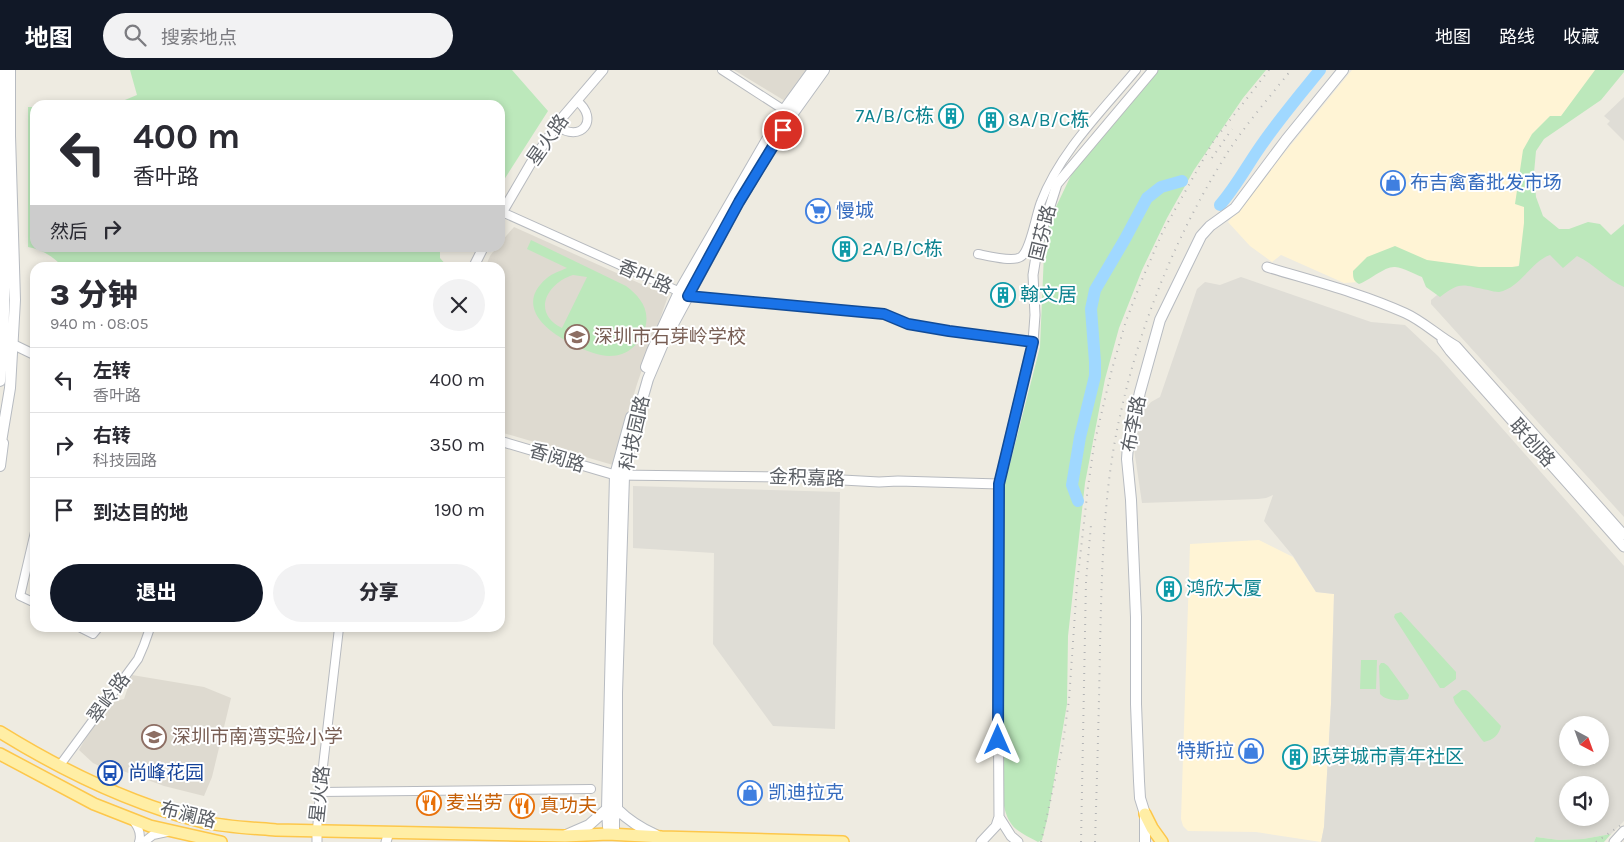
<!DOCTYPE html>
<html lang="zh">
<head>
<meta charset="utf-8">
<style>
  body { margin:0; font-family:Karla,"Noto Sans SC",sans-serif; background:#f2f2f3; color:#2b2b33; height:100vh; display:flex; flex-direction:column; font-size:19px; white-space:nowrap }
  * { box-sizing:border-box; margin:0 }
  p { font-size:16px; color:#7c7c81 }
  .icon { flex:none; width:28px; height:28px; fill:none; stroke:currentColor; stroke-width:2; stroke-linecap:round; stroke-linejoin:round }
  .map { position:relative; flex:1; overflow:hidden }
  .side { position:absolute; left:30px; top:192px; width:475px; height:370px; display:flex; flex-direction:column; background:#fff; border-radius:15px; box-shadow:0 2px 8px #0003 }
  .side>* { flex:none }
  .banner { position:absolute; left:30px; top:30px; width:475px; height:152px; border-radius:15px; box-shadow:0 2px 8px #0003; background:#fff; color:#2b2b33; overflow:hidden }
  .needle { width:32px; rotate:139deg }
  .tools { position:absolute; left:1559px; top:646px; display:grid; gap:10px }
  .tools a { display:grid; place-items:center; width:50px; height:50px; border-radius:50%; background:#fff; box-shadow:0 2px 8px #0003; font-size:25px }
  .pin { position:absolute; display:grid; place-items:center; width:42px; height:42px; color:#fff; margin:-21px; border:2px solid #fff; border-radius:50%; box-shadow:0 1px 5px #0007 }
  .me { position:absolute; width:55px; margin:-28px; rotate:0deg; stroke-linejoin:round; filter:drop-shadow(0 0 4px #0008) }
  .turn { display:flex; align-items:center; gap:18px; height:105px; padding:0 20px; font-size:22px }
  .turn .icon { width:65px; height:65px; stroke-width:2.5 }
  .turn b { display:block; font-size:35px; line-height:42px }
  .then { display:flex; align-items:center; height:48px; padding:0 20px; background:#0003; gap:10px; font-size:19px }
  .round { display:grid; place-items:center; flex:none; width:52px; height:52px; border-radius:26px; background:#f2f2f3 }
  .overview { display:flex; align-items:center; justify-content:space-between; height:85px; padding:0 20px }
  h1 { font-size:30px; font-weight:800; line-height:38px }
  .primary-button { display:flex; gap:10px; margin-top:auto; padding:10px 20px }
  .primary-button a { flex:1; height:58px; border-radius:30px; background:#111827; color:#fff; font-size:20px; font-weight:800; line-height:58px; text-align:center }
  .primary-button a+a { background:#f2f2f3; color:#2b2b33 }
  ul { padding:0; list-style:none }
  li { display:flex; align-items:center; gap:15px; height:65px; padding:0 20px; border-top:1px solid #e1e1e2 }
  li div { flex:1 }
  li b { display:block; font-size:19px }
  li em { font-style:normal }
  header { display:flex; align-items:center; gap:30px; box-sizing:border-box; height:70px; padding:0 25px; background:#111827; color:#fff }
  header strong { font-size:24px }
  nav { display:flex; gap:28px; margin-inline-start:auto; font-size:18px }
  .search { width:350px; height:45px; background:#f2f2f3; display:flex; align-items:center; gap:12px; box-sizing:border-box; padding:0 18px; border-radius:28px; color:#7c7c81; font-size:19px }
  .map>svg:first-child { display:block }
  .commercial { fill:#fff4d5 }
  .industrial { fill:#dfddd6; fill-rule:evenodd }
  .education { fill:#dedad0 }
  .green { fill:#bce8bb; fill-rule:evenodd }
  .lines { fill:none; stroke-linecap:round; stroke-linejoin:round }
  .river { stroke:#a0d8ff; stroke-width:12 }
  .minor-casing { stroke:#b7babf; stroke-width:10 }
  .tertiary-casing { stroke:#b7babf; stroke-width:11 }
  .secondary-casing { stroke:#b7bbc1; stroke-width:12 }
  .primary-casing { stroke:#fdc74b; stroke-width:14 }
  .minor { stroke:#fff; stroke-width:8 }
  .tertiary { stroke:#fff; stroke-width:9 }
  .secondary { stroke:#fff; stroke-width:10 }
  .primary { stroke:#ffeea5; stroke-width:11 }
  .rail { stroke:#b3b4b5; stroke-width:2; stroke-dasharray:1 6; stroke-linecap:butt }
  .route-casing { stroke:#114b97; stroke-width:12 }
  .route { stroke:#1a73e8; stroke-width:9 }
  .labels { text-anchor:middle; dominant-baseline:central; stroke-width:4; stroke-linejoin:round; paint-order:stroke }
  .culture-label { font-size:19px; fill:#0d838f; stroke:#fff; text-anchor:start }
  .street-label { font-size:19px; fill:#5a5e64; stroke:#fff }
  .shop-label { font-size:19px; fill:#366cbe; stroke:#fff; text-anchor:start }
  .education-label { font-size:19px; fill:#785e54; stroke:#fff; text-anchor:start }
  .transit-label { font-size:19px; fill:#164399; stroke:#fff; text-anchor:start }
  .food-label { font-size:19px; fill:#c56008; stroke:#fff; text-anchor:start }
</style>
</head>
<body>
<header>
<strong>地图</strong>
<div class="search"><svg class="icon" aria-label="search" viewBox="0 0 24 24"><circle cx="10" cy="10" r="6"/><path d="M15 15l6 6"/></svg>搜索地点</div>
<nav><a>地图</a><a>路线</a><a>收藏</a></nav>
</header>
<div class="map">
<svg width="1624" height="772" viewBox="0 0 1624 772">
  <rect width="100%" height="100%" fill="#eeebe1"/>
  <path class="commercial" d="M1352 0H1602L1582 28 1535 74 1527 99 1535 172 1512 204 1403 187 1360 212 1344 213 1281 185 1272 192 1250 176 1228 152Z
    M1259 470 1293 487 1316 522 1334 524 1331 634 1324 757 1321 772 1256 762 1188 761 1183 756 1181 749 1190 474Z"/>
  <path class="industrial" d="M1624 27V71L1607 54 1610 51 1604 46Z
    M1558 175 1624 210V447L1431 234V230L1448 216 1458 212 1496 217Z
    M1241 207 1371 252 1405 255 1438 286 1624 496V751L1611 764 1583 769 1559 770 1536 767 1534 772H1321L1324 757 1331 634 1334 524 1316 522 1293 486 1264 451 1273 425 1266 428 1258 429 1142 433 1133 372 1143 341 1151 332 1160 327 1197 219 1205 212 1220 215ZM1568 655H1600V688H1568ZM1568 715H1600V748H1568Z
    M633 416 840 422 835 659 773 656 713 574 714 483 633 478Z"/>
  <path class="education" d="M734 0H808L785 31Z
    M514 157 668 226 637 314 613 395 500 362V198H485L490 186 496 178H500V173Z
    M132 605 204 617 231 628 212 707 204 726 164 716 123 701 120 706 93 693 79 680 94 653 111 632 124 629Z"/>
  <path class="green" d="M130 0H512L548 41 500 116V35H120V32L137 25Z
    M1158 0H1266L1243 28 1194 100 1167 148 1142 200 1119 258 1105 309 1085 413 1068 566 1067 634 1048 746 1042 770 1038 772C1031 768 1022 764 1016 759 1004 748 1003 732 1002 717L1003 421 1040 277 1045 160 1075 97Z
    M1595 0H1624V2L1601 30 1544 69 1536 81 1534 103 1536 127 1543 146 1559 159H1569L1588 152 1600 154 1611 165 1624 154V217C1606 209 1594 194 1577 186L1563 198 1550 185C1530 192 1521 218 1499 222 1496 222 1491 221 1488 220 1463 216 1462 210 1440 227L1426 217 1422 207C1414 204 1404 198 1395 197 1385 196 1370 210 1359 214 1353 211 1353 207 1353 201L1367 187 1395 176 1427 190 1479 197H1512L1519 196 1524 153V137L1515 134 1523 80 1532 64 1550 46H1561Z
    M28 37H35V178H440V188L448 197 395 198 355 193 351 198 63 197C54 187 41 179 28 177Z
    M531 170 626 216C638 225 649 237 646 254 642 276 623 290 601 285 590 283 578 277 569 272 543 259 516 234 547 208 553 203 560 201 567 198L527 179ZM573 205 587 207 562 258C531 243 547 213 573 205Z
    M1401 542 1456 602V609L1444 618H1440L1394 547 1395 544Z
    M1361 590H1377L1376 619H1360Z
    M1381 593H1384L1388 596 1409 625 1408 629C1400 631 1386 631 1380 624L1379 596Z
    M1462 620H1466L1469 622 1501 656C1499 665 1493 670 1484 672L1482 670 1455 633 1453 627Z
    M1611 764 1604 772H1534L1536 767 1559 770 1583 769Z"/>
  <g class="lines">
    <path class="river" d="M1220 135C1234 119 1244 101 1256 83 1275 54 1298 27 1320 0
      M1078 431 1072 415 1080 367 1095 306V292L1091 239 1095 220 1125 169 1147 128 1161 117 1182 111"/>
    <defs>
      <path id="minor" d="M722 0 787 42
        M557 56C581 74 600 49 577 31
        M502 142 689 226 884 244 908 254 949 261 1033 272
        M978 184C988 186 1015 193 1022 186 1031 178 1036 144 1041 132 1060 82 1102 41 1136 0
        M35 462 20 526 35 533
        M81 558 93 564 98 558
        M60 695 138 589 144 575 150 558
        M320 722 591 719
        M132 749C138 756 142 763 139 772
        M317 760 320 722 339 558
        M144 772 153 765 167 762"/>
      <path id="tertiary" d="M500 146 531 93 561 49 603 0
        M1267 197C1313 211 1361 223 1405 243 1423 251 1438 266 1456 276L1624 465
        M473 198 483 178
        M1442 270 1450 281 1624 477
        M8 272 35 285
        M500 371 615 405 788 407 879 412 898 411 999 414
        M999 747 1011 766 1018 772
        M317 772V760
        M386 772 389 762
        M981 772 996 756 999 747 998 593 999 414 1033 272 1035 245 1033 205 1038 174 1057 114 1153 0
        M1614 772 1624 761"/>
      <path id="secondary" d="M646 297 652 281 679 222 784 40 813 0
        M0 311 3 278 5 203 0 0
        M0 378 10 318 15 230 10 66V0
        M0 396 3 373
        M617 739C629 751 640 758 656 765
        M608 757 607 739 615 405 631 347
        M614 764V749L617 739V623L624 406 636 351 648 309 665 269 739 132 791 46 824 0
        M566 765 589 755 607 739
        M1145 772V744L1140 728 1139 711 1136 634V547L1131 430 1127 389 1128 375 1140 322 1160 250 1201 166 1210 156 1235 138 1286 70 1343 0"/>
      <path id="primary" d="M0 662C63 701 131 734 203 752 227 757 252 758 276 760L565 766 608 764 662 767 843 772
        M0 684 94 734 150 756 221 772
        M1145 744 1152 758 1162 772"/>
    </defs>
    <use href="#minor" class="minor-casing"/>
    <use href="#tertiary" class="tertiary-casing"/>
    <use href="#secondary" class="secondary-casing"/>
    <use href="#primary" class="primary-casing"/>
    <use href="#minor" class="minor"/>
    <use href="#tertiary" class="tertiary"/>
    <use href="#secondary" class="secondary"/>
    <use href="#primary" class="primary"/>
    <path class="rail" d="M1212 88 1232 59
      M1041 772 1062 679 1069 630 1077 514 1088 417 1094 375 1112 299 1126 251 1141 212 1163 161 1213 72 1269 0
      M1081 772 1086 511 1091 455
      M1095 772C1097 706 1099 641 1100 575 1102 499 1103 421 1120 346 1140 254 1176 165 1226 85 1245 55 1269 28 1291 0
      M1596 772 1624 753"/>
  </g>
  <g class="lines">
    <defs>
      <path id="route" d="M783 60 739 132 688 226 884 244 908 254 949 261 1033 272 999 414 998 670"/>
    </defs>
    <use href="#route" class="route-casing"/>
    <use href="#route" class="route"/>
  </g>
  <defs>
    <symbol id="building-ring" viewBox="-11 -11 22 22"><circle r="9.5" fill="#fff" stroke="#0f9aa8" stroke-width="1.5"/><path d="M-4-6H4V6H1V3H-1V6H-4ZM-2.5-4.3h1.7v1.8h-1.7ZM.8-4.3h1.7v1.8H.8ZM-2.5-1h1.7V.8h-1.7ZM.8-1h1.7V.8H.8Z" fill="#0f9aa8"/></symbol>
    <symbol id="shop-ring" viewBox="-11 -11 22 22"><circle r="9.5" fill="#fff" stroke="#3f7fe0" stroke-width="1.5"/><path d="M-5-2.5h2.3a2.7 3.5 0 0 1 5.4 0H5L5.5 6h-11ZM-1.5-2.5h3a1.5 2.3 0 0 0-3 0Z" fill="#3f7fe0"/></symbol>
    <symbol id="supermarket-ring" viewBox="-11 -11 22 22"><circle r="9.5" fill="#fff" stroke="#3f7fe0" stroke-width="1.5"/><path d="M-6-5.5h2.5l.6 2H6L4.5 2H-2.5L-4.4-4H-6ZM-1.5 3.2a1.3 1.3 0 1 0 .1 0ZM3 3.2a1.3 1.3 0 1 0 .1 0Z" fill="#3f7fe0"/></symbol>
    <symbol id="school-ring" viewBox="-11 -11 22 22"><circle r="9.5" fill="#fff" stroke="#8d6e63" stroke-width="1.5"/><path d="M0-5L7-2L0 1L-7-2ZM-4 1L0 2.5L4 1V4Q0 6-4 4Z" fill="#8d6e63"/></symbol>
    <symbol id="bus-ring" viewBox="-11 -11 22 22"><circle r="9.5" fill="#fff" stroke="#1a4fb4" stroke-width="1.5"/><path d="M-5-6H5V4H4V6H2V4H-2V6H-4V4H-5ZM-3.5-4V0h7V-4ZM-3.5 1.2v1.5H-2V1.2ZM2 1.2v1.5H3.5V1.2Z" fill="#1a4fb4"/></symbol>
    <symbol id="restaurant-ring" viewBox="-11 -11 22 22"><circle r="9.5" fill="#fff" stroke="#e8710a" stroke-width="1.5"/><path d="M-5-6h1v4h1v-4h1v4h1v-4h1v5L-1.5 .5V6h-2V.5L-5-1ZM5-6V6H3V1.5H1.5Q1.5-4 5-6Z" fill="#e8710a"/></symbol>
  </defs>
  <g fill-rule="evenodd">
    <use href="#building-ring" x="937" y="32" width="28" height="28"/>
    <use href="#building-ring" x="977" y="36" width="28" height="28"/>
    <use href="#shop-ring" x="1379" y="99" width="28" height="28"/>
    <use href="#supermarket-ring" x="804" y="127" width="28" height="28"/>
    <use href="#building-ring" x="831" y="165" width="28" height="28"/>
    <use href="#building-ring" x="989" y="211" width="28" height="28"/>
    <use href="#school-ring" x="563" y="253" width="28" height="28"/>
    <use href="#building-ring" x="1155" y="505" width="28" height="28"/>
    <use href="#school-ring" x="140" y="653" width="28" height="28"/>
    <use href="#shop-ring" x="1237" y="667" width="28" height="28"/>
    <use href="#building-ring" x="1281" y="673" width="28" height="28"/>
    <use href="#bus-ring" x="96" y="689" width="28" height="28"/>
    <use href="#shop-ring" x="736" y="709" width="28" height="28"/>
    <use href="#restaurant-ring" x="415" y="719" width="28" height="28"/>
    <use href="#restaurant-ring" x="508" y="722" width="28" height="28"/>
  </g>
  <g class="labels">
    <g class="culture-label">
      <text x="934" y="46" text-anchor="end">7A/B/C栋</text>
      <text x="1008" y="50">8A/B/C栋</text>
      <text x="862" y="179">2A/B/C栋</text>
      <text x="1020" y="225">翰文居</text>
      <text x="1186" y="519">鸿欣大厦</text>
      <text x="1312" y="687">跃芽城市青年社区</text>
    </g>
    <g class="street-label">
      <text transform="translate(548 70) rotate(-55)">星火路</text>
      <text transform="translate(1043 163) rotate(-76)">国芬路</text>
      <text transform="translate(645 207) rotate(24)">香叶路</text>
      <text transform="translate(1134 354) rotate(-79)">布李路</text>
      <text transform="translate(635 363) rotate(-77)">科技园路</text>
      <text transform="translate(1532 373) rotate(48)">联创路</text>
      <text transform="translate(557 388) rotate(17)">香阅路</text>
      <text transform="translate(807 408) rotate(2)">金积嘉路</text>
      <text transform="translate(109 628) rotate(-54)">翠岭路</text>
      <text transform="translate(320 724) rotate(-84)">星火路</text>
      <text transform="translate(188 745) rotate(14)">布澜路</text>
    </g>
    <g class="shop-label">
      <text x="1410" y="113">布吉禽畜批发市场</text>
      <text x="836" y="141">慢城</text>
      <text x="1234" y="681" text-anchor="end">特斯拉</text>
      <text x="768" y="723">凯迪拉克</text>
    </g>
    <g class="education-label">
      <text x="594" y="267">深圳市石芽岭学校</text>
      <text x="172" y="667">深圳市南湾实验小学</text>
    </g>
    <g class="transit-label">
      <text x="128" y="703">尚峰花园</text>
    </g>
    <g class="food-label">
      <text x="446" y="733">麦当劳</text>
      <text x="540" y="736">真功夫</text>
    </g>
  </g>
</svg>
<div class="tools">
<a><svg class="needle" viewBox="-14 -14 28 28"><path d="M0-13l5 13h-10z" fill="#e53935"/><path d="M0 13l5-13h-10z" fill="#7c7c81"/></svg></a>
<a><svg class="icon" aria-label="sound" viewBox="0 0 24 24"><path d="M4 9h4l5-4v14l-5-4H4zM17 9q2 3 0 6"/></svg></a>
</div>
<div class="pin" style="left:783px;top:60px;background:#d93025"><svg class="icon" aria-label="arrive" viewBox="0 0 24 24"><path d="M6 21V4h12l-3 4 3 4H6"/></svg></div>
<svg class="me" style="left:998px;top:670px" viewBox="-20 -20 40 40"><path d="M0-17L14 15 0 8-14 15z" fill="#1a73e8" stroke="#fff" stroke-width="4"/></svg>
<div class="banner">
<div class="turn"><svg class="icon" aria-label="left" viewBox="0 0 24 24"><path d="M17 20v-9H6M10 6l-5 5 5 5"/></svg><div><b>400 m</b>香叶路</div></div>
<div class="then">然后<svg class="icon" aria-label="right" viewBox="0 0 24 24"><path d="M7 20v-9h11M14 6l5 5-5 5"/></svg></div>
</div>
<section class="side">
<div class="overview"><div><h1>3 分钟</h1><p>940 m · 08:05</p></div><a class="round"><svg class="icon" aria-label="close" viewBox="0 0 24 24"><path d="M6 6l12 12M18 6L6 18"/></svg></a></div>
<ul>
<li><svg class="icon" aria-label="left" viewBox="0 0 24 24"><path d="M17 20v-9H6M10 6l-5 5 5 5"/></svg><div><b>左转</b><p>香叶路</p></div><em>400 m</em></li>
<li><svg class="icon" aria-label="right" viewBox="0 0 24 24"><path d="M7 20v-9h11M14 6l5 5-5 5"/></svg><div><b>右转</b><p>科技园路</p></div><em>350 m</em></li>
<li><svg class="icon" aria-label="arrive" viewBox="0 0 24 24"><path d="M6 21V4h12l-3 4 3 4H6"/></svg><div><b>到达目的地</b></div><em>190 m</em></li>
</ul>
<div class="primary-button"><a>退出</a><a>分享</a></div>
</section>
</div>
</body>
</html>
